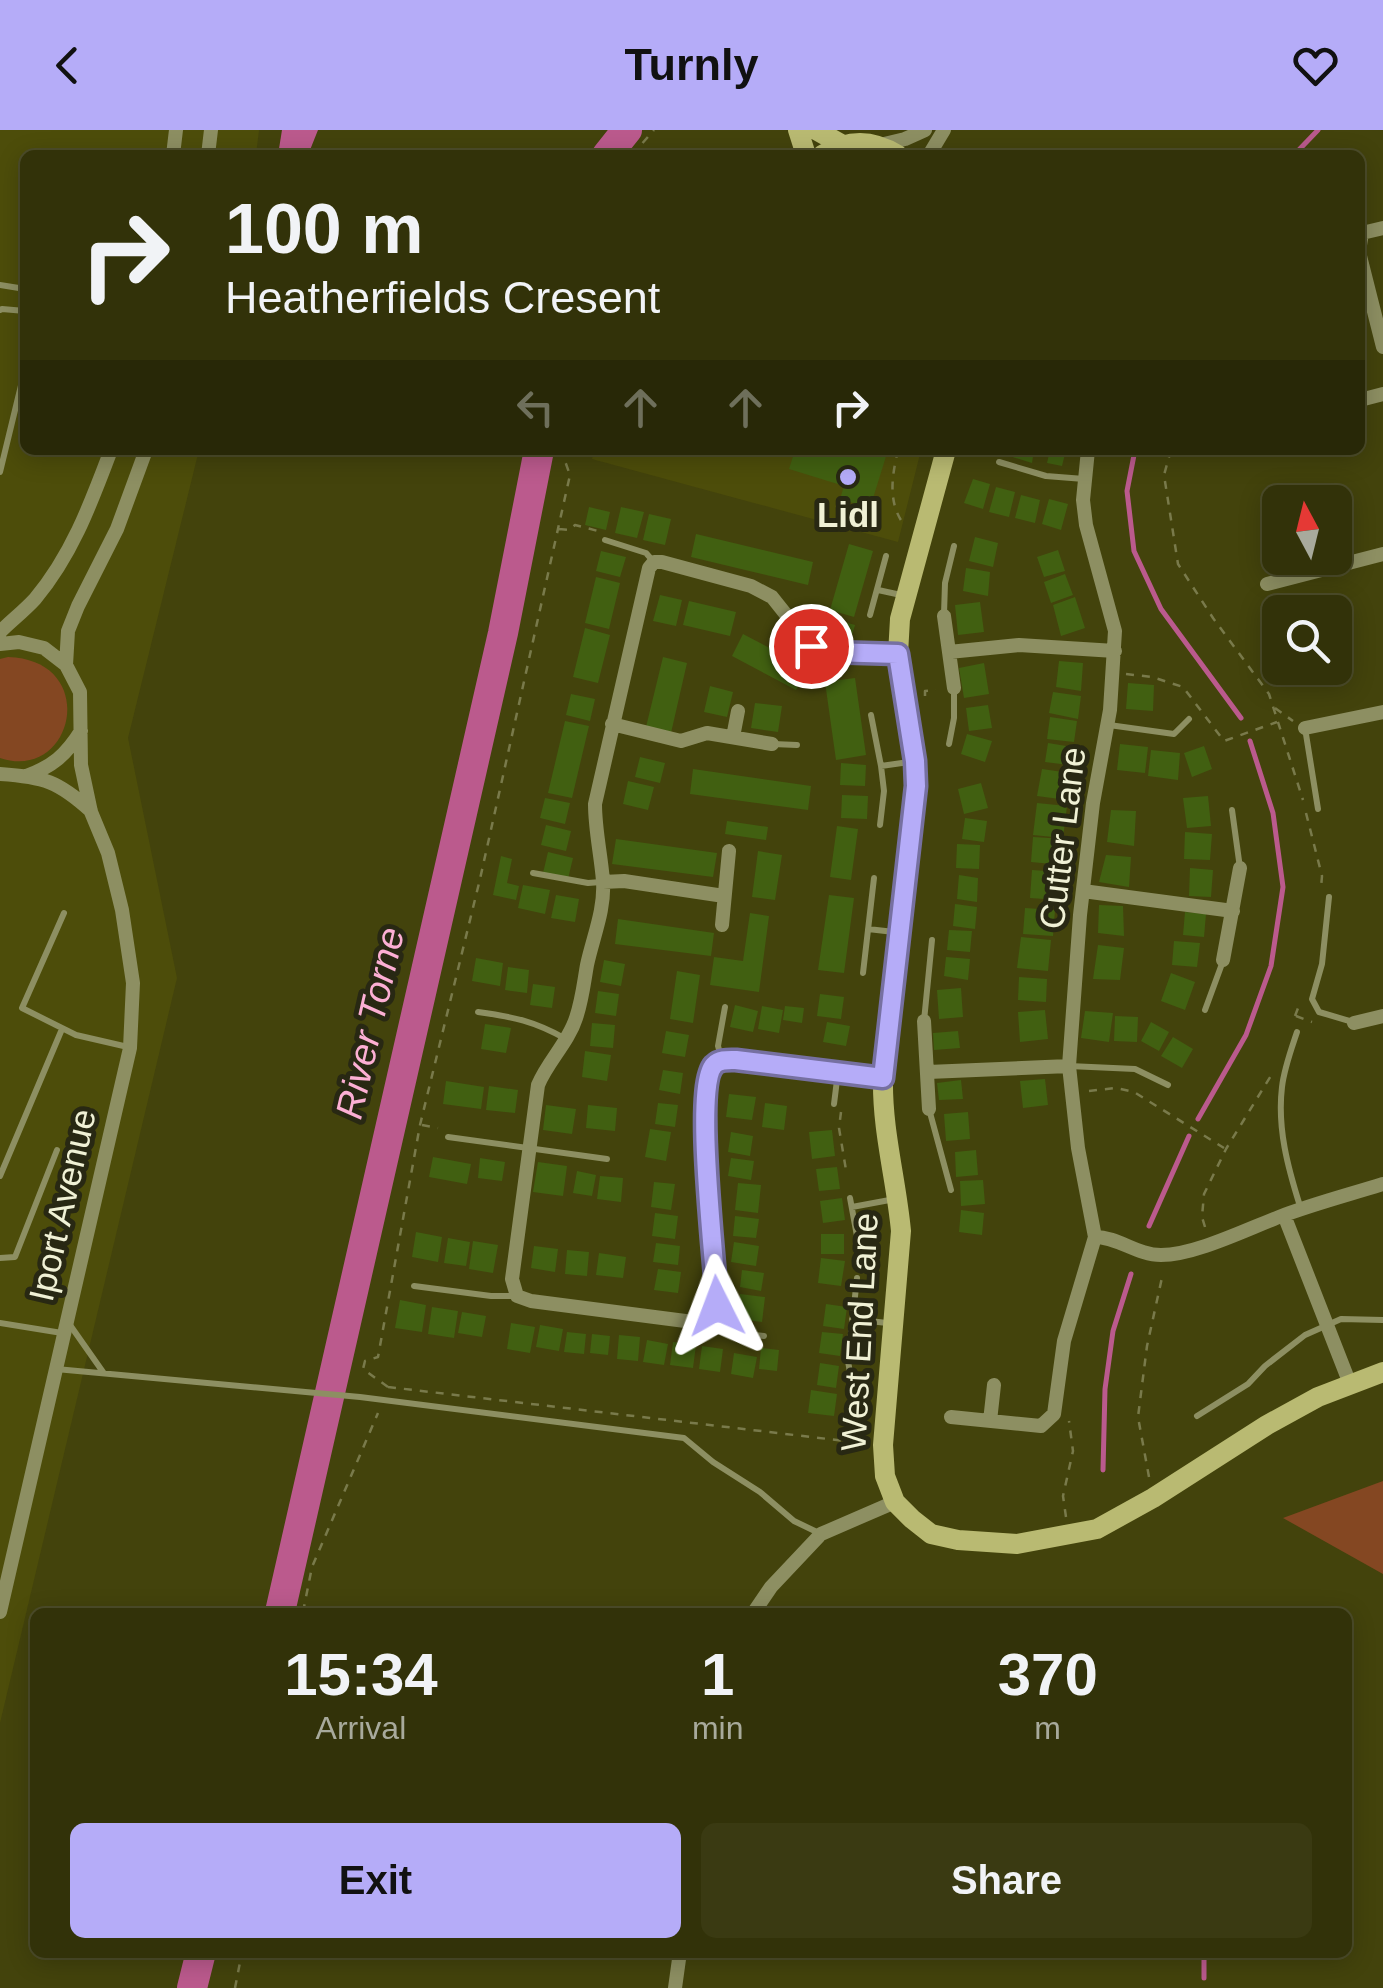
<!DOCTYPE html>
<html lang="en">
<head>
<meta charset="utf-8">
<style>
  body { margin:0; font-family:Helvetica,sans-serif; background:#3a3a12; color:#f1f3f6; height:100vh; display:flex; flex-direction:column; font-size:38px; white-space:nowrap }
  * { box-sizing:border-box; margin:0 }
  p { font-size:32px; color:#a8aa9c }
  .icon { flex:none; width:55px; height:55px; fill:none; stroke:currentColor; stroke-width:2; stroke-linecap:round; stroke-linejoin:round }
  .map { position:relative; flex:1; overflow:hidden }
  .sheet { position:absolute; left:30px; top:1478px; width:1322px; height:350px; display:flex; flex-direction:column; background:#323209; border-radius:15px; box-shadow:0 5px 25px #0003,0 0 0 2px #4d4d2a }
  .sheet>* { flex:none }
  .top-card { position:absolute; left:20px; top:20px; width:1345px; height:305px; border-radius:15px; box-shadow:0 5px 25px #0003,0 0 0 2px #4d4d2a; background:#323209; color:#f1f3f6; overflow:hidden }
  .needle { width:65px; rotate:353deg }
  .controls { position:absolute; left:1262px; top:355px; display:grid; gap:20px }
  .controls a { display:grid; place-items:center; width:90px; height:90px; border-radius:15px; background:#323209; box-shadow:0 5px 25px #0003,0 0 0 2px #4d4d2a; font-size:50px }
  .pin { position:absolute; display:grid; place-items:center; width:85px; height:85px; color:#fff; margin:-42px; border:5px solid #fff; border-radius:50%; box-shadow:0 2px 10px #0007 }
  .me { position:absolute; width:110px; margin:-55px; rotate:357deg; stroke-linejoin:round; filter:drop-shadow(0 0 8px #0008) }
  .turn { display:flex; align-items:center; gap:35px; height:210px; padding:0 40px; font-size:45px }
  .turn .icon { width:130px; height:130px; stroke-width:2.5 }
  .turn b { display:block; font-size:70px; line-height:85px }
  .lanes { display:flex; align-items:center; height:95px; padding:0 40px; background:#0003; justify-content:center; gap:50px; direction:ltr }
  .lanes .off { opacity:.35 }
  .eta { display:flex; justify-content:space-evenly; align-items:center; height:170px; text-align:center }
  .eta b { font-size:60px; font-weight:700; line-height:70px }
  .button { display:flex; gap:20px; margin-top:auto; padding:20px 40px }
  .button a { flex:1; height:115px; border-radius:15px; background:#b5acf8; color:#111; font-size:40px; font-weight:700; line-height:115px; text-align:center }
  .button a+a { background:#3a3a12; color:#f1f3f6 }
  header { display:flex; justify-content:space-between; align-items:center; height:130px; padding:0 40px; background:#b5acf8; color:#111; font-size:45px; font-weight:700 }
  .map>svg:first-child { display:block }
  .built { fill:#4d4d0a }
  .green { fill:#844722 }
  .water { fill:#bb5a8d }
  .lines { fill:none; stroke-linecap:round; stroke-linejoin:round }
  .stream { stroke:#bb5a8d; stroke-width:5 }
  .river { stroke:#bb5a8d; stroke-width:30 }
  .building { fill:#416011 }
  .path { stroke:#797a4b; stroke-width:2.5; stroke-dasharray:8 8; stroke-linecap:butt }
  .lane { stroke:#8d8f62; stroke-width:6 }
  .street { stroke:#8d8f62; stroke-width:14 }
  .secondary { stroke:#b9ba72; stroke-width:20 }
  .route-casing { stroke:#7670a1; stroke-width:25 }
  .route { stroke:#b5acf8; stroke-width:18 }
  .poi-dot { fill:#b5acf8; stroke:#282813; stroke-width:4 }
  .labels { text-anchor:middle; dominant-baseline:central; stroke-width:10; stroke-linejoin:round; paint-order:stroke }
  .poi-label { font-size:35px; font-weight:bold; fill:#f0f1d5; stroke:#282813 }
  .street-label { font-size:35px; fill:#f0f1d5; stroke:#282813 }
  .water-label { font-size:38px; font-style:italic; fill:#fcafd4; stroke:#282813 }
</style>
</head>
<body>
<header><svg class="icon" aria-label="back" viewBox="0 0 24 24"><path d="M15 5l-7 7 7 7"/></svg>Turnly<svg class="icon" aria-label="heart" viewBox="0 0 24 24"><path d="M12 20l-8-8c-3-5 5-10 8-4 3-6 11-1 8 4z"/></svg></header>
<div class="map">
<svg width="1383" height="1858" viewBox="0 0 1383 1858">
  <rect width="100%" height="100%" fill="#43430c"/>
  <path class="built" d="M0 0H259L256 25H25V320H199L128 608 177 848 0 1593Z
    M594 320H921L898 412 592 329Z"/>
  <path class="green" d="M8 527C101 530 74 653 0 628V529Z
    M1383 1351V1444L1283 1388Z"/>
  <path class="water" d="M282 0H318L308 25H278Z"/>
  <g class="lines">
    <path class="stream" d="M1294 25 1318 0
      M1135 320 1127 361 1134 421 1161 479 1241 588
      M1198 989 1246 905 1271 836 1283 757 1273 683 1250 611
      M1149 1096 1189 1006
      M1103 1340 1105 1259 1113 1201 1131 1144
      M1204 1822V1848"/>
    <path class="river" d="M607 25 627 0
      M280 1482 503 503 539 320
      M192 1858 201 1822"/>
  </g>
  <path class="building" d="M795 320H888L870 378 840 369 844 356 789 339Z
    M1008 320H1034L1032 333 1006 325Z
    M1050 320H1066L1062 336 1047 333Z
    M973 349 990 354 983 379 964 373Z
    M996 357 1015 362 1009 387 989 382Z
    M1021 365 1040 370 1035 393 1015 388Z
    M1049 369 1068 374 1061 400 1042 394Z
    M589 377 610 382 606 400 585 395Z
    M621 377 644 382 637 408 615 403Z
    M649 384 671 389 665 415 643 410Z
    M696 404 813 432 808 455 691 427Z
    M975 407 998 413 993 437 969 431Z
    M849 414 873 421 854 487 830 480Z
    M1058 420 1065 441 1044 447 1037 427Z
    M601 421 626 427 620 447 596 441Z
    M966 438 990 442 988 466 963 461Z
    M1065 444 1073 465 1051 473 1044 452Z
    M596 447 620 453 609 499 585 493Z
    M660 465 682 470 676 496 653 491Z
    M1075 467 1085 498 1061 506 1053 475Z
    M689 471 736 482 730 506 683 495Z
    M980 472 984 502 958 505 955 475Z
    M837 490 855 495 849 516 831 511Z
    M585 498 610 505 598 553 573 547Z
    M743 504 808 538 796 560 732 526Z
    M663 527 687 533 671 603 646 597Z
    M1059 531 1083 533 1081 561 1056 557Z
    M984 533 989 564 964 568 959 538Z
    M855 548 866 625 836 630 825 552Z
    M1128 553 1154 555 1153 581 1126 579Z
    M710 556 733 562 727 587 704 582Z
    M1053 562 1081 566 1078 589 1049 583Z
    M571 564 595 569 590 591 566 585Z
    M755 573 782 576 778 602 751 598Z
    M988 575 992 598 969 601 966 578Z
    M1050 587 1077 591 1074 612 1047 609Z
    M565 591 589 596 572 668 548 663Z
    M967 604 992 611 985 632 961 624Z
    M1048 613 1072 617 1069 635 1045 632Z
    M1120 614 1148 617 1145 643 1117 640Z
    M1204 616 1212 639 1192 647 1184 623Z
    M1151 620 1180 623 1178 650 1148 646Z
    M640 627 665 633 660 653 635 647Z
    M841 633 866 635 865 656 840 655Z
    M693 639 811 656 808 680 690 664Z
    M1042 639 1070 643 1067 670 1037 666Z
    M628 651 654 657 648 680 623 674Z
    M981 653 988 678 964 684 958 659Z
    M842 665 868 666 867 689 841 688Z
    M1208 666 1211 696 1187 698 1183 668Z
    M545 668 570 673 565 694 540 688Z
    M1037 673 1067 676 1063 708 1033 705Z
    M1111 680 1136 681 1134 716 1107 712Z
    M965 688 987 691 984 712 962 709Z
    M727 691 768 697 766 710 725 704Z
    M546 695 571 701 566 721 541 715Z
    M837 696 858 699 851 750 830 747Z
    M1185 702 1212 704 1210 730 1184 729Z
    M1033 707 1065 709 1062 735 1031 732Z
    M616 709 717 723 713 747 612 734Z
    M957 714 980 715 979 739 956 738Z
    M758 721 782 725 775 770 752 767Z
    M548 722 573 728 568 749 543 743Z
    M1106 725 1131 727 1129 757 1099 752Z
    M501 726 512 729 507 753 519 756 516 770 493 765Z
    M1190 738 1213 740 1211 767 1189 766Z
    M1032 740 1060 742 1059 770 1030 768Z
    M959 745 978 748 977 772 957 769Z
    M523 755 550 760 545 784 518 778Z
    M556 765 579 769 575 792 551 788Z
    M829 765 854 768 844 843 818 840Z
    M955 774 977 777 975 799 953 796Z
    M1099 775 1123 776 1124 806 1098 803Z
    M1025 778 1055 780 1053 806 1023 804Z
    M1185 782 1206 784 1204 807 1183 805Z
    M750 783 769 786 759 862 710 855 714 827 743 831Z
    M618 789 714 803 711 826 615 814Z
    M949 800 972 801 970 822 947 820Z
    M1021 807 1051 810 1048 841 1017 838Z
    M1174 811 1200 813 1197 837 1172 835Z
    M1098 815 1124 818 1120 850 1093 849Z
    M946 827 970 829 968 850 944 846Z
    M476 828 503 833 500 856 472 851Z
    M604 830 625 834 621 856 600 852Z
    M508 837 529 840 527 863 505 860Z
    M677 841 700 845 693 893 670 889Z
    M1171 843 1195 852 1185 880 1161 871Z
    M1019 847 1047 849 1046 872 1018 870Z
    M533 854 555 857 552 878 530 875Z
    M961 858 963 887 939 889 937 860Z
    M598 861 619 864 616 886 595 883Z
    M820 864 844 867 841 889 817 886Z
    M735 875 758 881 753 902 730 897Z
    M762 876 783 880 779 903 758 899Z
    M785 876 804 878 802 893 783 890Z
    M1045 880 1048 909 1020 912 1018 882Z
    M1085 881 1113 883 1109 912 1081 908Z
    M1115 886 1138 887 1137 912 1114 911Z
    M827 892 850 896 846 916 823 912Z
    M1151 892 1169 902 1159 921 1141 911Z
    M592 893 615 895 613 918 590 916Z
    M485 894 511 898 506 923 481 919Z
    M666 901 689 905 685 927 662 923Z
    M958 901 960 918 934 920 933 903Z
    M1173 907 1193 919 1182 938 1161 926Z
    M585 921 611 925 607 951 582 947Z
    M663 940 683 943 680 964 659 960Z
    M1045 949 1048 975 1023 978 1020 951Z
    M961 950 963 969 939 970 937 953Z
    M446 951 484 957 481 979 443 974Z
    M489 956 518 960 515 983 486 980Z
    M729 964 756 967 752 990 726 987Z
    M658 973 678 975 675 997 655 994Z
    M765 973 787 976 784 1000 762 997Z
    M546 975 576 979 572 1004 543 1000Z
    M588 975 617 978 615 1001 586 998Z
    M968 982 970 1009 946 1011 944 984Z
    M650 999 671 1002 666 1031 645 1027Z
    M832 1000 835 1026 812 1029 809 1002Z
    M731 1002 753 1006 750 1026 728 1022Z
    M976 1020 978 1045 956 1047 955 1022Z
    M433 1027 471 1034 467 1054 429 1047Z
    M480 1028 505 1032 502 1051 478 1048Z
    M731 1028 754 1031 751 1050 728 1046Z
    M538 1032 567 1036 563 1066 533 1062Z
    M837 1037 840 1059 819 1061 816 1039Z
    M577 1041 596 1045 592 1066 573 1063Z
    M600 1046 623 1048 621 1072 597 1069Z
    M983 1050 985 1074 961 1076 960 1051Z
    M654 1052 675 1054 671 1080 651 1077Z
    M738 1053 761 1055 758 1083 735 1080Z
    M842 1068 845 1090 823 1093 820 1071Z
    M961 1080 984 1083 982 1105 959 1102Z
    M655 1083 678 1086 675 1109 652 1106Z
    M735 1086 759 1089 756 1108 733 1106Z
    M416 1102 442 1107 438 1132 412 1127Z
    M821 1104H844V1124H821Z
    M448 1108 470 1112 466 1136 444 1133Z
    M473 1111 498 1115 493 1143 469 1139Z
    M734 1112 759 1116 756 1136 731 1132Z
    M656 1113 680 1116 678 1135 653 1132Z
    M534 1116 558 1119 555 1142 531 1138Z
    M567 1120 589 1122 587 1146 565 1144Z
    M599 1123 626 1127 623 1148 596 1145Z
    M821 1128 845 1131 841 1156 818 1153Z
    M658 1139 681 1142 678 1163 654 1160Z
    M742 1140 764 1143 761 1161 740 1157Z
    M740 1164 765 1167 762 1192 738 1189Z
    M400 1170 426 1175 422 1202 395 1198Z
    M826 1174 847 1177 844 1199 823 1196Z
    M432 1177 458 1181 454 1208 428 1204Z
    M462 1182 486 1186 482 1207 458 1203Z
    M511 1193 535 1197 530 1223 507 1219Z
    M540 1195 563 1199 559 1221 536 1217Z
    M567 1202 586 1204 584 1224 564 1222Z
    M822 1202 843 1204 840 1226 819 1223Z
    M592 1204 610 1206 608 1225 590 1223Z
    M619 1205 640 1207 638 1231 617 1229Z
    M647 1210 668 1214 664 1235 643 1232Z
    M673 1212 696 1215 693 1238 670 1235Z
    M702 1216 723 1219 720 1242 699 1239Z
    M761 1218 779 1220 777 1241 759 1239Z
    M734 1223 757 1227 753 1248 731 1244Z
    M820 1233 839 1236 836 1258 817 1255Z
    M811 1260 837 1264 834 1286 808 1283Z"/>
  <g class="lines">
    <path class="path" d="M632 25 654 0
      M898 320C892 346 887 373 905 396
      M1171 320 1164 345 1178 434 1213 488 1269 564 1303 670
      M559 399 569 400 575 395 598 401
      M1126 544 1152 547 1183 557 1224 611 1277 592
      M925 566V561L936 560
      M1275 578 1293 591
      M1306 683 1322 746 1321 758
      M1295 886 1300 873
      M1296 886 1312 892
      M1089 961 1116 958 1134 962 1224 1018
      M841 982 839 998 846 1040
      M422 995 438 998
      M1205 1097 1202 1087 1204 1064 1226 1019 1272 944
      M388 1257 363 1239 365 1231 378 1227 420 995 480 749 570 345 561 320
      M388 1257 862 1313
      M1149 1347 1138 1287 1147 1216 1163 1143
      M1066 1387 1063 1366 1073 1321 1069 1291
      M303 1482 312 1437 378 1283
      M235 1858 242 1822"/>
    <path class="lane" d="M0 155 25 159
      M0 180 2 179 25 181
      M999 332 1046 346 1084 349
      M0 342 25 239
      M605 410 646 423 653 431
      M878 460 901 465
      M944 484 945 453 954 416
      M870 485 886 426
      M871 585 881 636 884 661 880 695
      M1109 595 1174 604 1189 589
      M1305 598 1318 679
      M773 614 797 615
      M949 614 954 588V560
      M881 636 909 632
      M1232 680 1240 738
      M533 743 588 753 601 752
      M1329 767 1322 834 1312 869 1319 882 1353 892
      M64 783 22 878 76 905 128 917
      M868 799 894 802
      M863 843 874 748
      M1205 880 1223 831
      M478 882C514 887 534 891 566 909
      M924 891 932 810
      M1297 902C1291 920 1284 939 1282 957 1277 998 1288 1038 1300 1076
      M722 930 718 916 725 877
      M1069 936 1135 939 1168 955
      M834 974 838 942
      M929 979 951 1060
      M448 1007 607 1029
      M0 1046 62 899
      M850 1068 859 1117
      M852 1077 895 1069
      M0 1128 15 1127 57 1020
      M414 1156 491 1166H515
      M712 1189 722 1201 764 1206
      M852 1189 887 1193
      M0 1193 62 1203
      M70 1195 103 1242
      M56 1239 360 1267 684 1308 713 1332 760 1362 794 1391 819 1403
      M851 1276 853 1260 848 1231 857 1148
      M1197 1286 1248 1254 1265 1236 1305 1205 1341 1189 1383 1190"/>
    <path class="street" d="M880 15 905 9 925 0
      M173 25 176 0
      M208 25 211 0
      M929 25 944 0
      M1360 115 1362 103 1383 98
      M1360 126 1383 217
      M1360 270 1383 264
      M1267 454 1383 424
      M944 486 954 558
      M0 502C11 491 24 481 35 469 72 425 91 373 111 320
      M0 514 19 512 44 518 66 535 80 562 81 635 91 682 108 723 122 780 133 853 130 918 0 1482
      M949 522 1019 515 1115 521
      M66 535 68 501 78 476 117 399 146 320
      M612 594 681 611 707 603 772 614
      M1305 598 1383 582
      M733 607 738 581
      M0 644C44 647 58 651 91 681
      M26 646C52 637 66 625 81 601
      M603 752 624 751 724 766
      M1083 761 1233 781
      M722 795 729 721
      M1223 830 1240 738
      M924 891 929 979
      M1354 893 1383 886
      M928 942 1069 936
      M883 948 737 930C729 930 720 929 714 935 697 953 709 1075 712 1104 715 1130 724 1164 711 1187L693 1192 531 1171 517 1166 512 1149 538 955C548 931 568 913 576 888 582 871 584 852 587 835 593 807 605 780 603 751 601 725 595 700 595 674L649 438 654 432H662L751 456 772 467 811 516 830 522 898 524
      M1284 1085 1350 1254
      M1095 1107C1118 1107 1137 1125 1161 1125 1195 1125 1247 1099 1279 1087 1313 1074 1348 1065 1383 1054
      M951 1287 1041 1296 1054 1284 1064 1211 1095 1107 1078 1018 1069 936 1080 785 1093 673 1110 580 1115 501 1086 395 1083 370 1088 320
      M990 1291 994 1255
      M754 1482 771 1457 821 1404 895 1372
      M675 1858 680 1822"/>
    <path class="secondary" d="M798 0 806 25
      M816 0 841 14
      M822 25C849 9 871 9 898 25
      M946 320 900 489 898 524 915 631 916 656 883 948C882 1001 896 1048 901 1101L883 1315 885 1346 895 1372 912 1389 931 1404 958 1410 1017 1414 1097 1399 1153 1368 1267 1295 1318 1267 1383 1242"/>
  </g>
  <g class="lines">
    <defs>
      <path id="route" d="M717 1176C716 1136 693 957 714 935 720 929 729 930 736 930L883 948 916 656 915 631 898 524 830 522 811 516"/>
    </defs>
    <use href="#route" class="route-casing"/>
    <use href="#route" class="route"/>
  </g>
  <circle class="poi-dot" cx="848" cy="347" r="10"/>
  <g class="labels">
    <g class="poi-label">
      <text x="848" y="384">Lidl</text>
    </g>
    <g class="street-label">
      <text transform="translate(1062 708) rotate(-83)">Cutter Lane</text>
      <text transform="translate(62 1075) rotate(-77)">Iport Avenue</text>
      <text transform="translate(859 1202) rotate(-87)">West End Lane</text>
    </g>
    <g class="water-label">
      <text transform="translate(370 893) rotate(-77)">River Torne</text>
    </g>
  </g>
</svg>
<div class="controls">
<a><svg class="needle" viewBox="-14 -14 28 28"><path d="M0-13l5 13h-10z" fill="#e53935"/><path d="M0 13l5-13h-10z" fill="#a8aa9c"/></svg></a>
<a><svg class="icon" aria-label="search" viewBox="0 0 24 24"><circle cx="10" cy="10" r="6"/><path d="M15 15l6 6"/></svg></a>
</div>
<div class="pin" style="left:811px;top:516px;background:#d93025"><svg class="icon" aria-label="arrive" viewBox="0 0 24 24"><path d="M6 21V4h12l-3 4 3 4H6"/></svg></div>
<svg class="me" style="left:717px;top:1176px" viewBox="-20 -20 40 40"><path d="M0-17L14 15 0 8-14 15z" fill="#b5acf8" stroke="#fff" stroke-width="4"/></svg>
<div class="top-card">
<div class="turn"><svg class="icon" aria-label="right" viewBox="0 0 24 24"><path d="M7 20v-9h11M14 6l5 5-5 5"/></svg><div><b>100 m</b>Heatherfields Cresent</div></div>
<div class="lanes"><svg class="icon off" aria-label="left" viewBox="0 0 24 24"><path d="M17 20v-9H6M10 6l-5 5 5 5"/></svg><svg class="icon off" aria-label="ahead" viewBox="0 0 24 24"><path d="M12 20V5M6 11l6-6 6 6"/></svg><svg class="icon off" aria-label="ahead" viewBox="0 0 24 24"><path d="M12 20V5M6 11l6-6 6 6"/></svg><svg class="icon" aria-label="right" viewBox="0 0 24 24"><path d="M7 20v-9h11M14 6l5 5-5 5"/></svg></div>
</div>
<section class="sheet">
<div class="eta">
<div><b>15:34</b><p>Arrival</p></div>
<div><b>1</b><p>min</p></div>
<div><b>370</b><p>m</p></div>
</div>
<div class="button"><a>Exit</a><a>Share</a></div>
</section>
</div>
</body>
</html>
